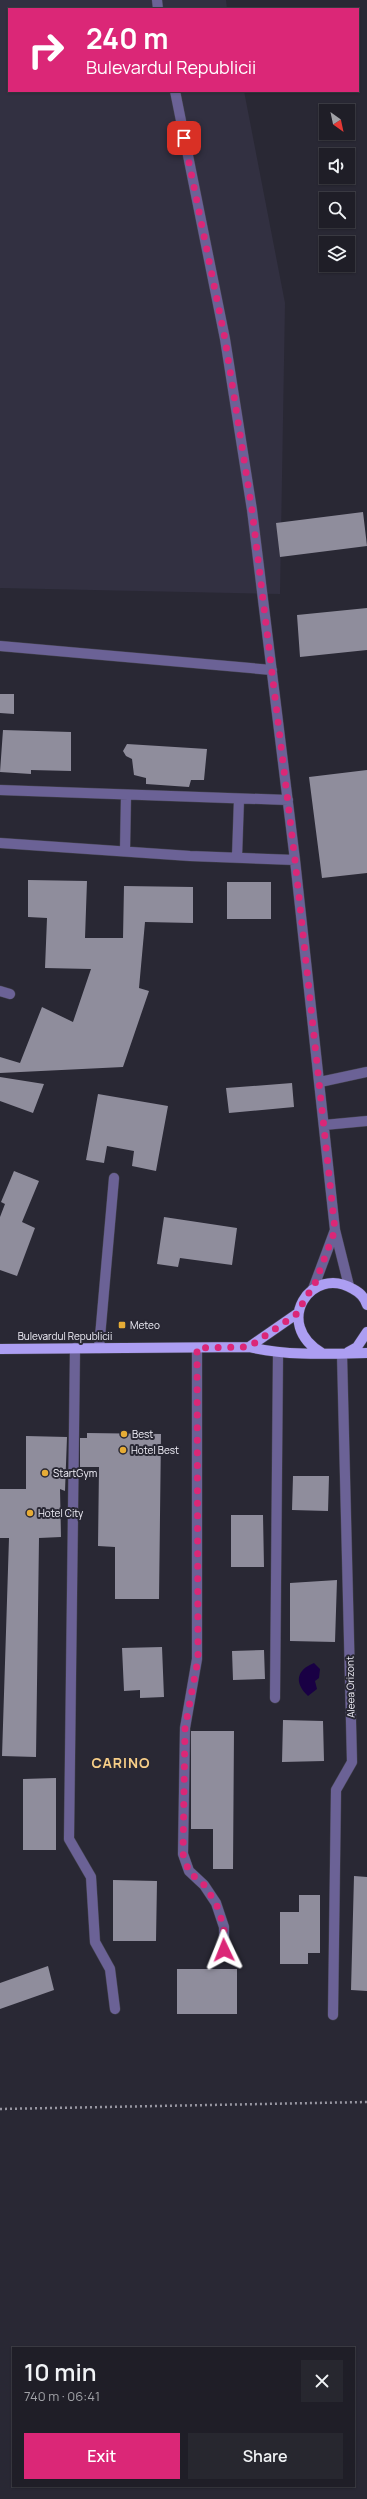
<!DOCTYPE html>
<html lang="en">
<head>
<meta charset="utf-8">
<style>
  body { margin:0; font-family:Manrope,sans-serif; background:#27272f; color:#f1f3f6; height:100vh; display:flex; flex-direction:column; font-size:15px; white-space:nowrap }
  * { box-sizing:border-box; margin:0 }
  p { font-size:13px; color:#a1a2a7 }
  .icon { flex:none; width:22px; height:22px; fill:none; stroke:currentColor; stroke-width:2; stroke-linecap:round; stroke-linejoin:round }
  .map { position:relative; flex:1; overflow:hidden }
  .side { position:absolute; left:12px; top:2347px; width:343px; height:140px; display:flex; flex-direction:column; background:#1f1e27; border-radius:0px; box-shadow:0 1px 3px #0004,0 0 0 1px #3c3c44 }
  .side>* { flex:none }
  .top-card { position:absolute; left:8px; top:8px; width:351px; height:84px; border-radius:0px; box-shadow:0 1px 3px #0004,0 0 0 1px #3c3c44; background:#db2777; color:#fff; overflow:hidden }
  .needle { width:26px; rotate:147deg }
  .tools { position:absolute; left:319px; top:104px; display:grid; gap:8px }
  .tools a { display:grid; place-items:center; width:36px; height:36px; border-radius:0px; background:#1f1e27; box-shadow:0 1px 3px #0004,0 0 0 1px #3c3c44; font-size:20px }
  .pin { position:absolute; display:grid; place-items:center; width:34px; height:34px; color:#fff; margin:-17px; border-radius:8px; box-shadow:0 2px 6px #0006 }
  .me { position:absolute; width:44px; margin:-22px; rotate:358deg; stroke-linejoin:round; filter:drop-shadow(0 0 3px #0008) }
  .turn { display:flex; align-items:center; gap:14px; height:84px; padding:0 12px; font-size:18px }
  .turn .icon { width:52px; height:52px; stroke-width:2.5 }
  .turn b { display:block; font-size:28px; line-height:34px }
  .round { display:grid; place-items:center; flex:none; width:42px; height:42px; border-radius:0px; background:#27272f }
  .overview { display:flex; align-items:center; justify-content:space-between; height:68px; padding:0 12px }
  h1 { font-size:24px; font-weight:600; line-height:30px }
  .button { display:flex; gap:8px; margin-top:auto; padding:8px 12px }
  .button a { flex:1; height:46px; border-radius:0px; background:#db2777; color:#fff; font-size:16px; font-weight:600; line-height:46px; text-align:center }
  .button a+a { background:#27272f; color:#f1f3f6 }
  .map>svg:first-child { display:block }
  .built { fill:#323041 }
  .water { fill:#190044 }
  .building { fill:#8f8d9c }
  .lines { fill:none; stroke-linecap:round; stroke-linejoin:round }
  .minor-casing { stroke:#454450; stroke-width:11 }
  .major-casing { stroke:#454450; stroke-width:11 }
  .path { stroke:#9796a1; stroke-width:2.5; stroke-dasharray:2 3; stroke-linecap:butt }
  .minor { stroke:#6b6296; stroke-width:10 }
  .major { stroke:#ac9ef2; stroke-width:10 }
  .route { stroke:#db2777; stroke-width:7; stroke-dasharray:0 12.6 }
  .poi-dot { fill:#e6ac36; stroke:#292834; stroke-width:1.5 }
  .labels { text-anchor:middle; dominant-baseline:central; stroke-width:4; stroke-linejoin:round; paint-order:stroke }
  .poi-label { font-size:10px; fill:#f4f3fc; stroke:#292834; text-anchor:start }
  .street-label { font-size:10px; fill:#f4f3fc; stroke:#292834 }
  .district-label { font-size:14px; font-weight:bold; letter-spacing:1px; fill:#f7ce87; stroke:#292834 }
</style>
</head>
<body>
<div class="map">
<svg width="367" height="2499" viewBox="0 0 367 2499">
  <rect width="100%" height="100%" fill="#292834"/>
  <path class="built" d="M0 0H226L227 9H9V91H244L285 303 280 594 0 588Z"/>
  <path class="water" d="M314 1663 320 1669 319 1678 315 1681 317 1689 308 1696C294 1683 296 1670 314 1663Z"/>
  <path class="building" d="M363 512 367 546 280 557 276 523Z
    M367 608V650L300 657 297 615Z
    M0 694H14V714L0 713Z
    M3 730 71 732V771L31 770V774L0 772Z
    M127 744 207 749 204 780H191L189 787 146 784V778L134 775 132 759 126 756 123 751Z
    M367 770V873L322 878 309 777Z
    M28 880 87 881 85 938H123L124 886 193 887V923L145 922 139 988 149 991 123 1067 0 1073V1057L20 1063 42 1007 73 1022 91 969 45 968 47 918 28 917Z
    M227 882H271V919H227Z
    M0 1077 44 1084 33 1113 0 1101Z
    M292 1083 294 1107 229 1113 226 1088Z
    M98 1094 168 1106 156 1171 132 1166 134 1151 107 1146 104 1163 86 1160Z
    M14 1171 39 1181 22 1222 35 1228 17 1276 0 1270V1217L5 1204 1 1202Z
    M164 1217 237 1228 232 1265 180 1258 178 1267 157 1264Z
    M87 1433 161 1434 159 1599H115V1547L98 1546 99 1467H80V1438H87Z
    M26 1436 67 1437 65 1491 60 1489 61 1537 39 1538 36 1757 2 1756 9 1538H0V1489H26Z
    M293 1476H329L328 1511 292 1510Z
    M231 1515H263L264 1567H231Z
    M337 1580 335 1642 290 1641V1583Z
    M162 1647 164 1697 140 1698V1690L124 1691 122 1648Z
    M264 1650 265 1679 233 1680 232 1651Z
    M283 1720 323 1721 324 1761 282 1762Z
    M191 1731H234L233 1869H213V1829H191Z
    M56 1778V1850H23V1779Z
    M354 1876 367 1877V1991L351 1990Z
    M113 1880 157 1881 156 1941H113Z
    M299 1895H320V1953H308V1964H280V1912H299Z
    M48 1966 54 1990 0 2009V1983Z
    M177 1969H237V2014H177Z"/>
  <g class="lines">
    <defs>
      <path id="minor" d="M157 0 158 9
        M175 91 225 339 252 510 295 860 335 1230 349 1286
        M0 646 272 670
        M0 790 288 800
        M0 843 190 856 295 860
        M125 851 126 795
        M237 857 239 799
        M0 991 10 994
        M320 1082 367 1072
        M324 1125 367 1121
        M313 1289 335 1230
        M75 1348 69 1839 91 1877 95 1942 110 1969 115 2009
        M99 1348 114 1178
        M197 1348V1659L185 1728 183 1854 189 1871 204 1885 216 1903 224 1927V1950
        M275 1698 278 1354
        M333 2015 336 1790 352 1762 342 1354"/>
      <path id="major" d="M249 1347 298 1313
        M0 1349 249 1347C288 1356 327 1354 367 1353
        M348 1352 357 1347 367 1332
        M322 1353C272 1324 311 1264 353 1289 359 1292 365 1298 367 1305"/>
    </defs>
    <use href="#minor" class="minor-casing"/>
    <use href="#major" class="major-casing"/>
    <path class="path" d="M0 2109 367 2102"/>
    <use href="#minor" class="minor"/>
    <use href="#major" class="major"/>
  </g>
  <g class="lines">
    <path class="route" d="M184 138 225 339 252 510 295 860 335 1230 313 1289 306 1296 298 1313 249 1347 197 1348 198 1659 185 1728 183 1854 189 1872 204 1885 216 1903 224 1927V1950"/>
  </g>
  <g class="poi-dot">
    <rect x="118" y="1321" width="8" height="8" rx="2"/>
    <circle cx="124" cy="1434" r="4"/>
    <circle cx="123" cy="1450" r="4"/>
    <circle cx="45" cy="1473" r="4"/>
    <circle cx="30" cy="1513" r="4"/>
  </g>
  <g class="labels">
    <g class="poi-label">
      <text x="130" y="1325">Meteo</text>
      <text x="132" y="1434">Best</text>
      <text x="131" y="1450">Hotel Best</text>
      <text x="53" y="1473">StartGym</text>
      <text x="38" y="1513">Hotel City</text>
    </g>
    <g class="street-label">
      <text x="65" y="1336">Bulevardul Republicii</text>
      <text transform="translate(350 1687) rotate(-91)">Aleea Orizont</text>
    </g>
    <g class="district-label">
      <text x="121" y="1762">CARINO</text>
    </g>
  </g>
</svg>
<div class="tools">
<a><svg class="needle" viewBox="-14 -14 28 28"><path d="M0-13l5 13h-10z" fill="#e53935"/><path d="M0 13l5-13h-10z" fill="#a1a2a7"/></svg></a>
<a><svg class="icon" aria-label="sound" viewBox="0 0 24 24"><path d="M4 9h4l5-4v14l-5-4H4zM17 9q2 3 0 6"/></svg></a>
<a><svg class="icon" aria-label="search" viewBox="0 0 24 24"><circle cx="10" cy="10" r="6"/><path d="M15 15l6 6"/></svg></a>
<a><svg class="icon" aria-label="layers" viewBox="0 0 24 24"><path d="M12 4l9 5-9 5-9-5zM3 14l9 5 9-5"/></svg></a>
</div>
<div class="pin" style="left:184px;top:138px;background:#d93025"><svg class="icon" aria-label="arrive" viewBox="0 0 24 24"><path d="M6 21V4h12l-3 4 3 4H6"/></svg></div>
<svg class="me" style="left:224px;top:1950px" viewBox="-20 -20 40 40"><path d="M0-17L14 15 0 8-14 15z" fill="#db2777" stroke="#fff" stroke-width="4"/></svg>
<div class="top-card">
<div class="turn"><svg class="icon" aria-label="right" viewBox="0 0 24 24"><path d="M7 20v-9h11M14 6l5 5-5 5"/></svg><div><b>240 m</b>Bulevardul Republicii</div></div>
</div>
<section class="side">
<div class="overview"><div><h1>10 min</h1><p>740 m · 06:41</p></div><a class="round"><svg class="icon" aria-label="close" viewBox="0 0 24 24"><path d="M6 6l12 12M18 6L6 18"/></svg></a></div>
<div class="button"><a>Exit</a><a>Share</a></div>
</section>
</div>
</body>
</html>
